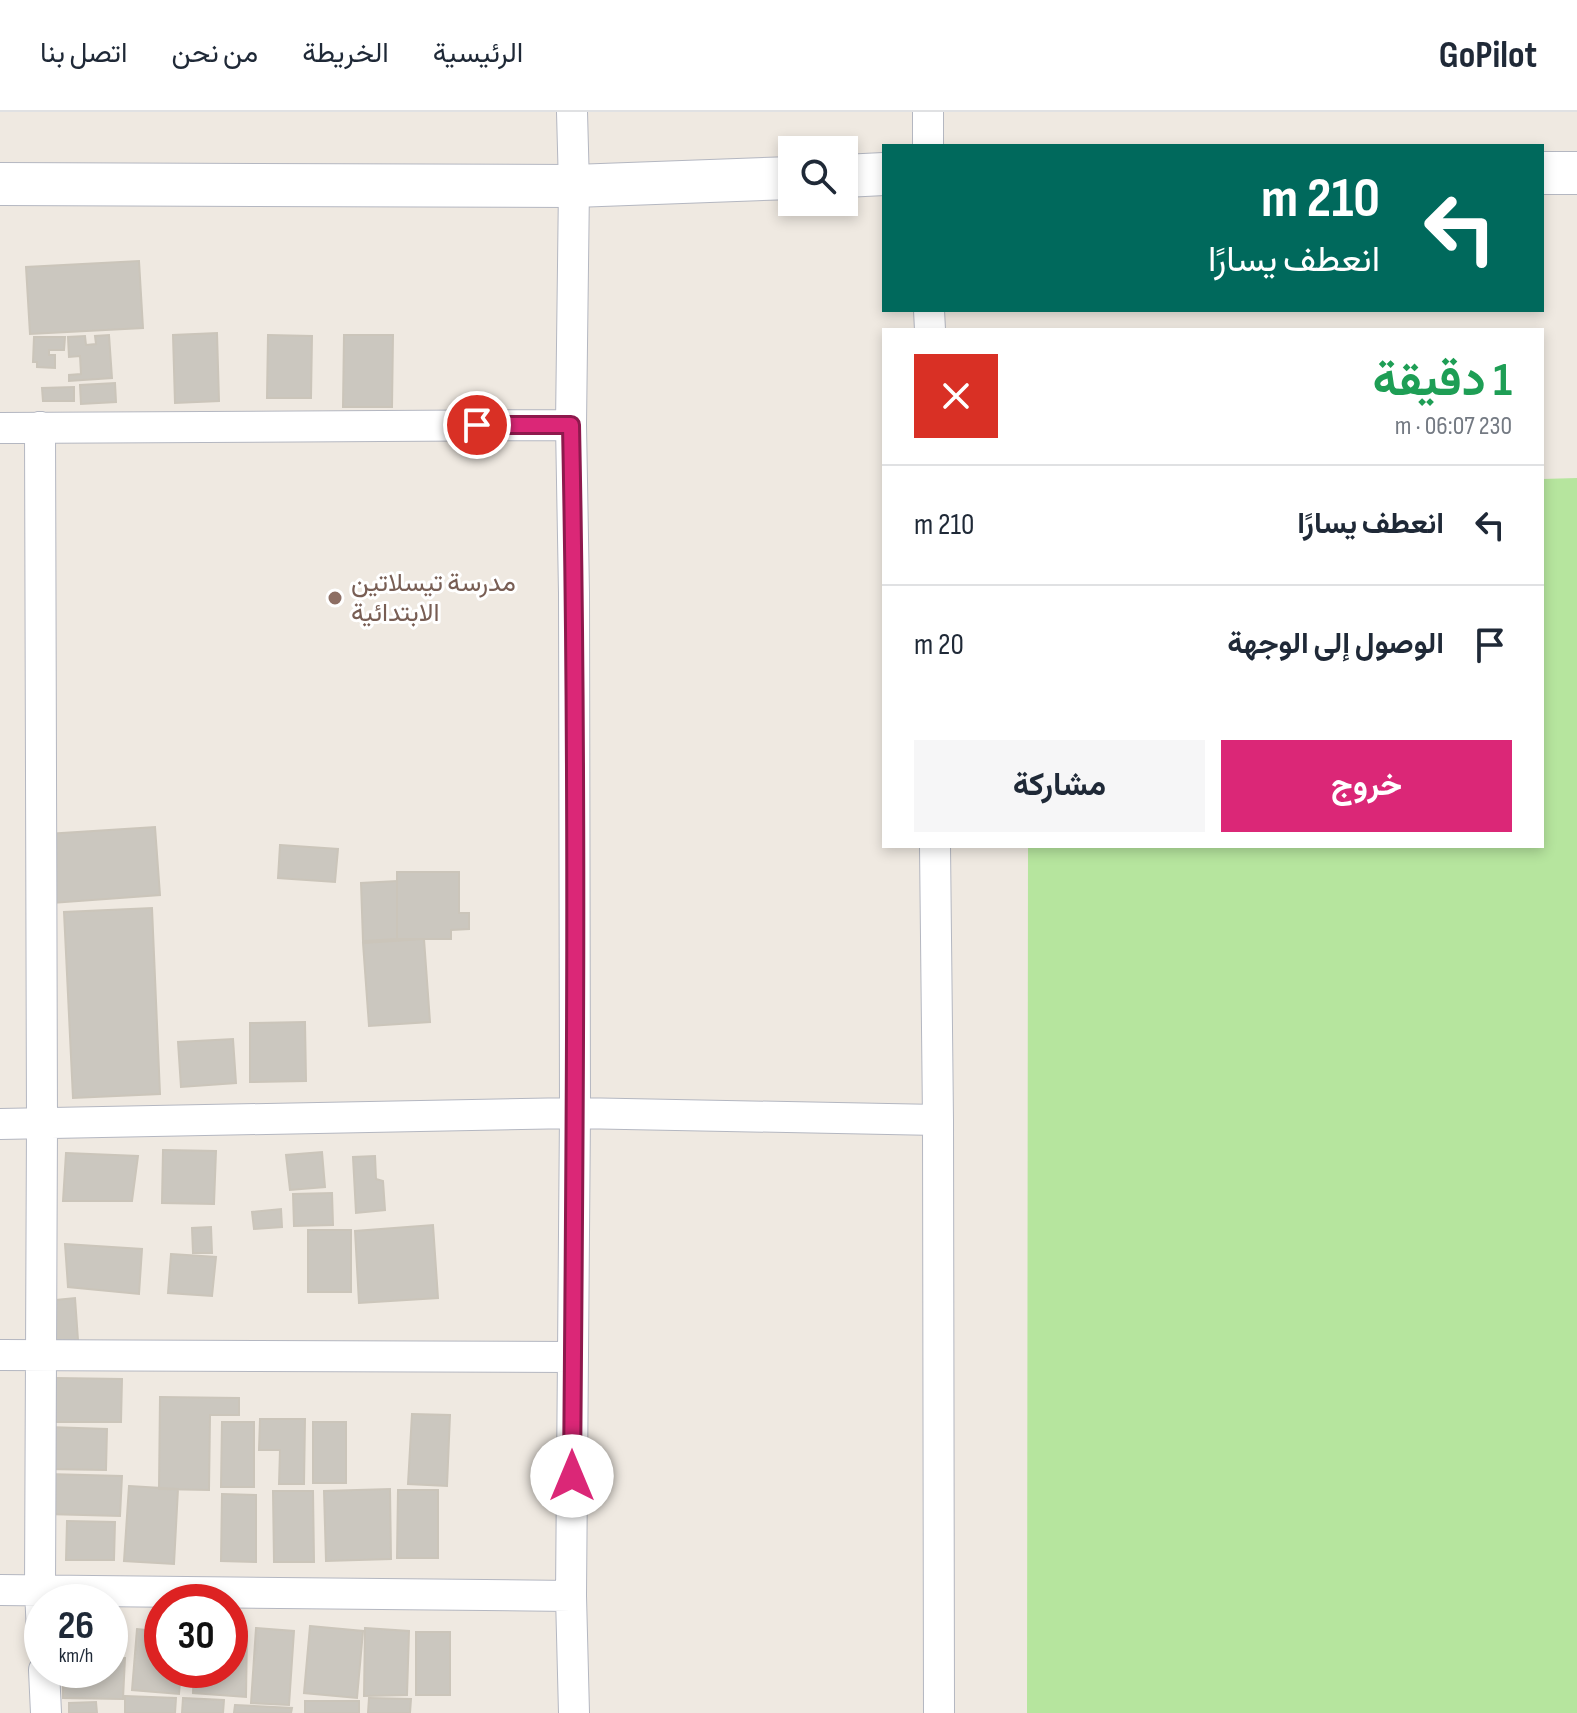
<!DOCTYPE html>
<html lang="ar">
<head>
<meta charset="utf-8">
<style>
  body { margin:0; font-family:"Sofia Sans Condensed",Vazirmatn,sans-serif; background:#f6f6f7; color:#1f2937; direction:rtl; height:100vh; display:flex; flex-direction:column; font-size:30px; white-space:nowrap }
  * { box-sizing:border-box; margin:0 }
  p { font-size:26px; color:#747a83 }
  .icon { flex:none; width:44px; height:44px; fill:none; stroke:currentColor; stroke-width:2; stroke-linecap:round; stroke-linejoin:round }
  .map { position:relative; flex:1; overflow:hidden; direction:ltr }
  .panel { position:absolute; left:882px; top:216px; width:662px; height:520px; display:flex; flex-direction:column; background:#fff; border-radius:0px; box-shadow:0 4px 12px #0003; direction:rtl }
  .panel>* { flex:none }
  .banner { position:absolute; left:882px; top:32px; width:662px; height:168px; border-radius:0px; box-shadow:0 4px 12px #0003; direction:rtl; background:#00695c; color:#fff; overflow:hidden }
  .buttons { position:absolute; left:778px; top:24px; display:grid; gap:16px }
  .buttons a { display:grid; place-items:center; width:80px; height:80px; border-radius:0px; background:#fff; box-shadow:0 4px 12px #0003; font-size:40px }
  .speed { position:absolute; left:24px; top:1472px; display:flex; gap:16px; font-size:40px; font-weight:700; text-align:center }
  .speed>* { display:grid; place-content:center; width:104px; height:104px; border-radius:50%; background:#fff; box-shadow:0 4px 12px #0003; line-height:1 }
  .speed small { font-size:20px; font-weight:400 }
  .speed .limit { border:12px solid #d22; background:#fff; color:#111 }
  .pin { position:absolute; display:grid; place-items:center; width:68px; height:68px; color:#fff; margin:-34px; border:4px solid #fff; border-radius:50%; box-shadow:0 2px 8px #0007 }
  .me { position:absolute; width:88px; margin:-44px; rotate:0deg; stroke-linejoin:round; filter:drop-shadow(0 0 6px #0008) }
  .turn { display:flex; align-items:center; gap:28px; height:168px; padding:0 32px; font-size:36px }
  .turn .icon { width:104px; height:104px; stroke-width:2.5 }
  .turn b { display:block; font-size:56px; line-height:68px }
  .round { display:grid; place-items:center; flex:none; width:84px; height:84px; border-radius:0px; background:#f6f6f7 }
  .overview { display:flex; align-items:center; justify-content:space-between; height:136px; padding:0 32px }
  h1 { font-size:48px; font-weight:700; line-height:60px; color:#1e9e55 }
  .action { display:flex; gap:16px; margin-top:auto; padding:16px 32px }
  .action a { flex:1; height:92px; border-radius:0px; background:#db2777; color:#fff; font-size:32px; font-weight:700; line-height:92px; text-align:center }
  .action a+a { background:#f6f6f7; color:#1f2937 }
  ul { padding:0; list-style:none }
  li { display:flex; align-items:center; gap:24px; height:120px; padding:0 32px; border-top:2px solid #e0e1e3 }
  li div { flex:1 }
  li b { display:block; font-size:30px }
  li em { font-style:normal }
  header { display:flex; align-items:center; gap:48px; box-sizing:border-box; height:112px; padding:0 40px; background:#fff; border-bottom:2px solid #e0e1e3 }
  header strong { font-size:38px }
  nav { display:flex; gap:44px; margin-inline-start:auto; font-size:28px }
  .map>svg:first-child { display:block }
  .green { fill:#b6e59e }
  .building { fill:#cbc7bf; stroke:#cbc5ba; stroke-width:2 }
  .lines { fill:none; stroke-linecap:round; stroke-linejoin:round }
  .street-casing { stroke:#b4b7c1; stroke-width:32 }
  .secondary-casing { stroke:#b4b7c1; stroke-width:44 }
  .street { stroke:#fff; stroke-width:30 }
  .secondary { stroke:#fff; stroke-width:42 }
  .route-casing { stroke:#8e194d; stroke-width:20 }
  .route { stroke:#db2777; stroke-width:14 }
  .education-dot { fill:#8d6e63; stroke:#fff; stroke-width:3 }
  .labels { text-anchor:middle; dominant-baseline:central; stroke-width:6; stroke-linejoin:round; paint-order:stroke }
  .education-label { font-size:26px; fill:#785e54; stroke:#fff; text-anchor:start }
</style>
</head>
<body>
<header>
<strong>GoPilot</strong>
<nav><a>الرئيسية</a><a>الخريطة</a><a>من نحن</a><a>اتصل بنا</a></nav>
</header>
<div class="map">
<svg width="1577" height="1601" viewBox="0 0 1577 1601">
  <rect width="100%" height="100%" fill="#efe9e1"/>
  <path class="green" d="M1577 366V1601H1027L1028 734H1542V367Z"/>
  <path class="building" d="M139 149 143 216 30 222 26 155Z
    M217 221 219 289 175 291 173 223Z
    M109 223 112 266 69 269V263L81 262 80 244 69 245 68 225 85 224 86 233 96 232 95 224Z
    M268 223 312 224 311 286H267Z
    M344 223H393L392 295H343Z
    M34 225H65L64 238H49V243H55V256L37 255V250H33Z
    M115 271 116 290 81 292 80 273Z
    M74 275V289H43L42 276Z
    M155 715 160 783 52 791 47 722Z
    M280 733 338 737 335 770 278 766Z
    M397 760H459V801H469V817L451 818V827H397Z
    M397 769V827L363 829 361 771Z
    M152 796 160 982 73 986 64 800Z
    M424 827 430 910 369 914 363 831Z
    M305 910 306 969 250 970V911Z
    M233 927 236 971 181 975 178 930Z
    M163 1038 216 1039 214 1092 162 1091Z
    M322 1040 325 1075 290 1078 286 1043Z
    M66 1041 138 1044 132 1089H63Z
    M375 1044 376 1067 383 1069 385 1098 356 1101 353 1045Z
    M332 1081 333 1113 294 1114 293 1082Z
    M281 1097 282 1115 254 1117 252 1100Z
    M433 1113 438 1186 359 1191 355 1119Z
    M211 1115 212 1141H193L192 1116Z
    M308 1118H351V1180H308Z
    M65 1132 142 1137 139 1182 68 1175Z
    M171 1142 216 1145 212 1184 168 1181Z
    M75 1186 78 1228 49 1230 46 1189Z
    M55 1266 122 1267 121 1310H54Z
    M160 1285 239 1286V1303H210L209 1378 159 1377Z
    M412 1302 450 1303 447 1374 408 1372Z
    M260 1307H305L304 1372H279L280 1338H259Z
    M222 1310H254V1375H221Z
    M313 1310H346V1371H313Z
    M48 1315 107 1317 106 1358 46 1357Z
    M47 1362 122 1364 120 1404 46 1402Z
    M129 1374 178 1377 174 1452 124 1449Z
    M390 1377 391 1447 326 1449 324 1379Z
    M398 1378H438V1446H397Z
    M273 1379H313L314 1450H274Z
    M222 1382 256 1383V1450L221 1449Z
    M67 1409 115 1410 114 1448H66Z
    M310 1514 363 1519 357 1586 304 1581Z
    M256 1516 294 1519 289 1593 251 1591Z
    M365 1516 409 1519 407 1583 364 1584Z
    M137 1517 162 1520V1558H181L179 1582 132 1578Z
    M230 1519 247 1520 246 1585 193 1581 194 1558H230Z
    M416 1520H450V1583H416Z
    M110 1546H125L123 1587 63 1586V1558H110Z
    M125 1584 176 1586 175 1601H125Z
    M183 1586 224 1588 223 1601H182Z
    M369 1586 411 1587 410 1601H368Z
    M305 1589H359V1601H305Z
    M96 1590 97 1601H69V1591Z
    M235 1593 292 1596 291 1601H234Z"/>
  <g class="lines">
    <defs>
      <path id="street" d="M572 0 574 74 571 313 574 481 575 1001 571 1484 574 1601
        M928 34V0
        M929 198 930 218
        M40 315 42 1012 40 1478 42 1521
        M0 316 571 313
        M935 734 938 1008 939 1601
        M0 1012 575 1001 938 1008
        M0 1243 573 1245
        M0 1478 571 1484
        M44 1558 46 1601"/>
      <path id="secondary" d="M1542 61H1577
        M844 64 884 62
        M0 72 574 74 792 66"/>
    </defs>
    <use href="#street" class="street-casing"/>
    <use href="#secondary" class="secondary-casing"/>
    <use href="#street" class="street"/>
    <use href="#secondary" class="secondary"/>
  </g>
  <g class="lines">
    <defs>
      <path id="route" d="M477 313H571C578 663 575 1014 572 1364"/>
    </defs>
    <use href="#route" class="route-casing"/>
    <use href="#route" class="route"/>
  </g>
  <circle class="education-dot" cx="335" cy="486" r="8"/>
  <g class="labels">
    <g class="education-label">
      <text x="351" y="471">مدرسة تيسلاتين<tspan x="351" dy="30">الابتدائية</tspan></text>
    </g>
  </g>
</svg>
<div class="buttons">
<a><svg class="icon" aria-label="search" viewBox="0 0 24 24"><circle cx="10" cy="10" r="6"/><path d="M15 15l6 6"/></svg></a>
</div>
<div class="speed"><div>26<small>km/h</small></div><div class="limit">30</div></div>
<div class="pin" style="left:477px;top:313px;background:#d93025"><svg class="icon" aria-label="arrive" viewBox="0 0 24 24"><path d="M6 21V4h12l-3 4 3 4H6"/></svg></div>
<svg class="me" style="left:572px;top:1364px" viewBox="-20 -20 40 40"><circle r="19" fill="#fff"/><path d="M0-13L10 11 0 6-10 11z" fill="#db2777"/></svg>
<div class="banner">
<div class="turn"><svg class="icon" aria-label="left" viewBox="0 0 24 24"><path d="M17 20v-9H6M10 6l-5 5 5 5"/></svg><div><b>210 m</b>انعطف يسارًا</div></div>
</div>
<section class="panel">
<div class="overview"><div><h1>1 دقيقة</h1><p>230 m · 06:07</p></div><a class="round" style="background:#d93025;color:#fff"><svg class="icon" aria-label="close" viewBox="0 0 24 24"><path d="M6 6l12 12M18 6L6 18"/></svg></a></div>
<ul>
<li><svg class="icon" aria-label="left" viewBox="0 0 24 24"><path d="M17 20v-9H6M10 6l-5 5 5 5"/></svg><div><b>انعطف يسارًا</b></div><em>210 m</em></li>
<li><svg class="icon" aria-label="arrive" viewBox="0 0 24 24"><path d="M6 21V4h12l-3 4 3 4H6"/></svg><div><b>الوصول إلى الوجهة</b></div><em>20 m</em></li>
</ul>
<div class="action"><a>خروج</a><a>مشاركة</a></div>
</section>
</div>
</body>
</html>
